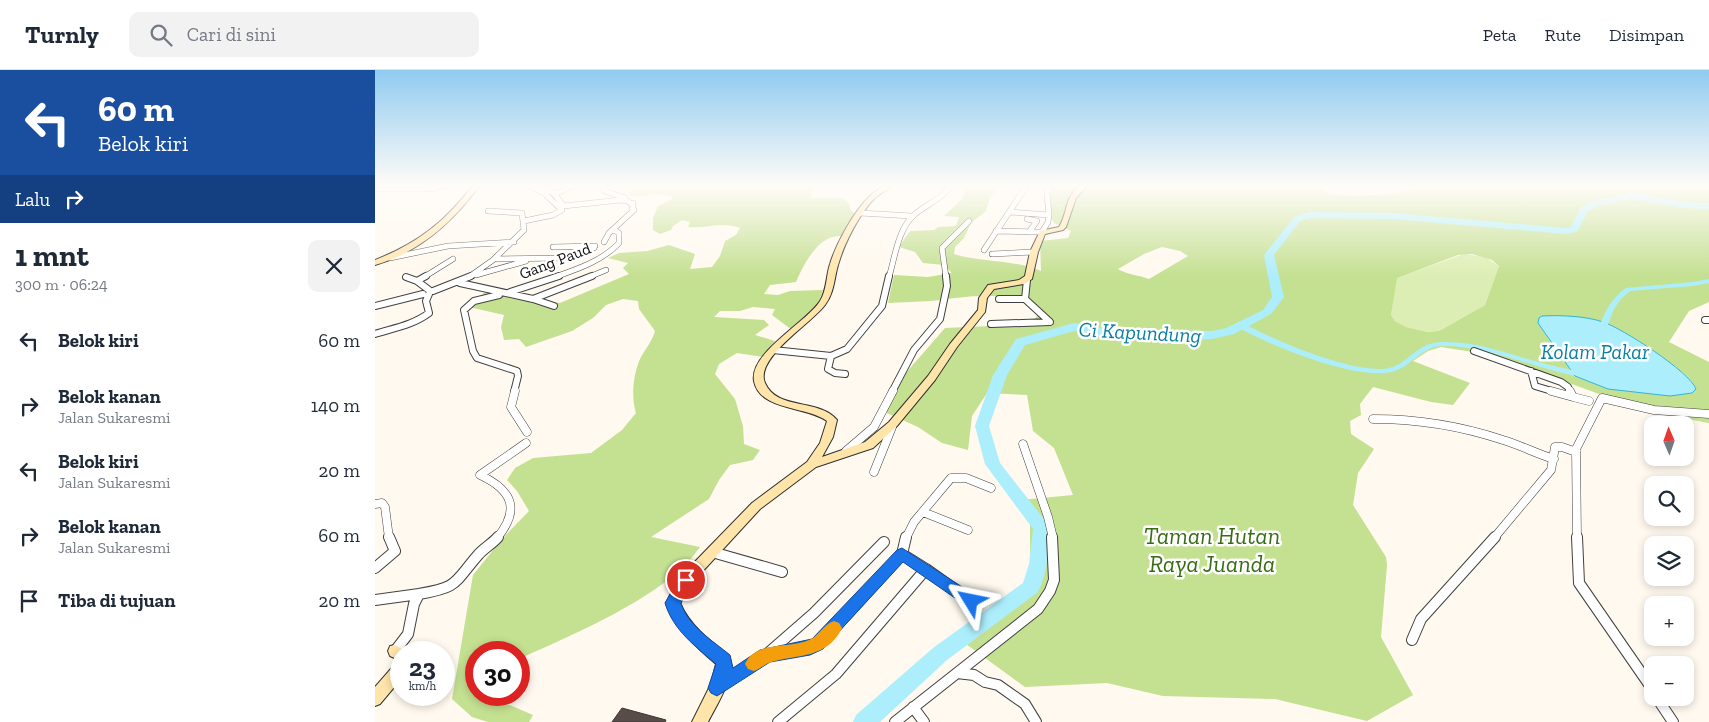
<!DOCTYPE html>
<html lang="id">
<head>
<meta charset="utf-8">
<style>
  body { margin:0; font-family:"Zilla Slab",serif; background:#f2f2f3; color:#1f2937; height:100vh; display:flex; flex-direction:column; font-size:19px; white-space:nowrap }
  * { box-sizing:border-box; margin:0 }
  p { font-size:16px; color:#747a83 }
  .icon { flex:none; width:28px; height:28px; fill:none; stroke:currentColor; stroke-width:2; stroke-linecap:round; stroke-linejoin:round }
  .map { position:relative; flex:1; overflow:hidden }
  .sheet { display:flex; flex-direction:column; background:#fff; width:375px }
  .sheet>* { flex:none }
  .top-card { background:#1a4fa0; color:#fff; overflow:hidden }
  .needle { width:32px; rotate:358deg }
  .controls { position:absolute; left:1269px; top:346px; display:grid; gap:10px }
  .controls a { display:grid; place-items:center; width:50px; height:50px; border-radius:10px; background:#fff; box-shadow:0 2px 8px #0003; font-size:25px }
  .speed { position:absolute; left:15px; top:571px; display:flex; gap:10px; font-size:25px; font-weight:700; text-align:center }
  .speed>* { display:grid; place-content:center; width:65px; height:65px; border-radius:50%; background:#fff; box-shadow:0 2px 8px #0003; line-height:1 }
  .speed small { font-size:12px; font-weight:400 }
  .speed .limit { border:8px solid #d22; background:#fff; color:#111 }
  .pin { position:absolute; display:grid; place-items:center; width:42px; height:42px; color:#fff; margin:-21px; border:2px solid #fff; border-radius:50%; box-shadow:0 1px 5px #0007 }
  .me { position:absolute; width:55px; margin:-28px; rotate:305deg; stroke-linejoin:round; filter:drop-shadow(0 0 4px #0008) }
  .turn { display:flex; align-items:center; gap:18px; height:105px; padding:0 15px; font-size:22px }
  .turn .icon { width:65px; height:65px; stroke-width:2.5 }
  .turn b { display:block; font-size:35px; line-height:42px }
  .then { display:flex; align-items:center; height:48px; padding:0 15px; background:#0003; gap:10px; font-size:19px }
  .round { display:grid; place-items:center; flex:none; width:52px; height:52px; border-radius:10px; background:#f2f2f3 }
  .summary { display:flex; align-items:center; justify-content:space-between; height:85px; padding:0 15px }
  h1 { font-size:30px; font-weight:700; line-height:38px }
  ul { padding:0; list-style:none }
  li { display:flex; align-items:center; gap:15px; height:65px; padding:0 15px }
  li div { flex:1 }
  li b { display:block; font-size:19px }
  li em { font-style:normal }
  header { display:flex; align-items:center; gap:30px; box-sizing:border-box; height:70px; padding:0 25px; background:#fff; border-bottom:1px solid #e0e1e3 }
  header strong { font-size:24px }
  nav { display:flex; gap:28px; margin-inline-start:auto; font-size:18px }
  .search { width:350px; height:45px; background:#f2f2f3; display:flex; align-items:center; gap:12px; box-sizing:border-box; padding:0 18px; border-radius:10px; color:#747a83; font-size:19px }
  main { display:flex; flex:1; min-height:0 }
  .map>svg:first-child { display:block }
  .green { fill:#ddeeb4 }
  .forest { fill:#c4e091; fill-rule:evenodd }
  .water { fill:#adeefc; stroke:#2db7db }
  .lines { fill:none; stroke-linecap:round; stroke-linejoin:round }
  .canal { fill:#adeefc; fill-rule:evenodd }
  .river { fill:#adeefc; fill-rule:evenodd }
  .building { fill:#584c49; stroke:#3e3533 }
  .street-far3-casing { stroke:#414141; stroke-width:6 }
  .street-far2-casing { stroke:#414141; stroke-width:8 }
  .street-far1-casing { stroke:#414141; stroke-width:9 }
  .street-casing { stroke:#414141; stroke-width:12 }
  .secondary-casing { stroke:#303030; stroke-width:2 }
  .street-far3 { stroke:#fff; stroke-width:5 }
  .street-far2 { stroke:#fff; stroke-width:6 }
  .street-far1 { stroke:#fff; stroke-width:8 }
  .street { stroke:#fff; stroke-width:10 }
  .secondary { fill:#ffe5aa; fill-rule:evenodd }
  .route { fill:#1a73e8; stroke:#114b97 }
  .slow { fill:#f59e0b }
  .labels { text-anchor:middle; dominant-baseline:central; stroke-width:5; stroke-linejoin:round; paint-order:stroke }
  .far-street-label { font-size:16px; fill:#0e0e0e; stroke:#fff }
  .water-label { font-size:21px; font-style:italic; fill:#0a7fa4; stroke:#fff }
  .near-park-label { font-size:24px; font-style:italic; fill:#396c17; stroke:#fff }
</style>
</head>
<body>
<header>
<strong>Turnly</strong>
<div class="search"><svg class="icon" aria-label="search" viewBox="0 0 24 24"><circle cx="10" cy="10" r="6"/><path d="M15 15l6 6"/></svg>Cari di sini</div>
<nav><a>Peta</a><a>Rute</a><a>Disimpan</a></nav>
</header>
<main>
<section class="sheet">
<div class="top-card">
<div class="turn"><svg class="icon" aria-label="left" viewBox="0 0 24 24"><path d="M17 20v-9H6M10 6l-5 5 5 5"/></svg><div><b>60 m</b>Belok kiri</div></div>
<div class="then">Lalu<svg class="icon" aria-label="right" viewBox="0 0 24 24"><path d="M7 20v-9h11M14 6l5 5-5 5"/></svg></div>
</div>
<div class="summary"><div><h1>1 mnt</h1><p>300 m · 06:24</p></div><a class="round"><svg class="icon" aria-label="close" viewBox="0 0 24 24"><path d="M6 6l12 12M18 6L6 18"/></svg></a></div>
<ul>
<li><svg class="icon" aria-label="left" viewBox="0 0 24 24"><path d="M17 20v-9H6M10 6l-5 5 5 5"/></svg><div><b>Belok kiri</b></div><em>60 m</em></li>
<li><svg class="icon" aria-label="right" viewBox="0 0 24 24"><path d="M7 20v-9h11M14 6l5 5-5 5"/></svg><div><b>Belok kanan</b><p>Jalan Sukaresmi</p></div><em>140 m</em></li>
<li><svg class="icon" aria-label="left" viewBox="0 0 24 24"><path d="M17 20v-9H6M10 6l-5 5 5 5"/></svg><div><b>Belok kiri</b><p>Jalan Sukaresmi</p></div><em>20 m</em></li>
<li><svg class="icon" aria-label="right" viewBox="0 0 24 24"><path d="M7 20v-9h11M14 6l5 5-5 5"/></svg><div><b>Belok kanan</b><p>Jalan Sukaresmi</p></div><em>60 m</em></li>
<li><svg class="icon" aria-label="arrive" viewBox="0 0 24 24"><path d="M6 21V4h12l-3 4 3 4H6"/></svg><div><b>Tiba di tujuan</b></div><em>20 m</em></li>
</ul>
</section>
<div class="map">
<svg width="1334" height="652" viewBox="0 0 1334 652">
  <rect width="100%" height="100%" fill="#fff9ef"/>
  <path class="green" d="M1089 184 1110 187 1124 196 1110 235 1064 261 1051 262 1031 257 1020 251 1016 245 1021 208Z"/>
  <path class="forest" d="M251 115H481L437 121 436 128H467L474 133 476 141 484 145 471 167C446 160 429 193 421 212L395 215 389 224 403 225 415 221 448 220 443 234 417 260 397 245 400 239 378 237 365 241H345L339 247 389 250 394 255 380 265 400 271 388 287 362 283 344 294 340 304 360 329 368 356 369 374 385 380 378 390 355 395 344 410 334 429 276 467 325 477C319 485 312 494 305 500 263 537 195 566 144 589V582H101V625H131L130 633 158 645 154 652H113L97 647 77 629 98 505 127 469 154 441 142 421 132 410 140 398 158 388 216 383 247 360 261 343C256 327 258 305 265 289 270 279 277 272 280 261L264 239 263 231 248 229 231 235 218 248 197 261 151 277 144 269 129 270 126 257 129 245 94 237 110 222 185 233 254 204 248 198 253 193 233 188 244 183 272 181 294 175 320 184 315 199 337 197 345 186 350 171 361 165 365 158C348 151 330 159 313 157L315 152 307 150 298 156 296 160 285 164 278 160V148L283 136 298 129 296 126 279 124 258 127 252 123 258 121Z
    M594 115H627L615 127 611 141 596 153 589 168 580 177 579 184C608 193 638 189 666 201L665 171 693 168 696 161 679 153 668 131 677 121 675 115H761V118L784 120 790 115H944L953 124 982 126 1013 124 1063 115H1334V232L1314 241 1294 272 1334 292V353L1273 342 1145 295 1104 283 1066 277 1053 281 1038 291 1095 313 1078 335 1056 332 998 317 985 334 986 345 975 351 976 364 999 379 983 403 978 435 1011 487 1012 495 1006 567 1038 625 992 651 900 629 788 626 732 613 650 617 580 566 637 533 651 519 655 504V440L646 430 698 425 679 378 658 361 652 325 612 323 597 346 593 380 567 373 543 357 505 340 523 312 570 258 657 254 663 244C637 216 590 228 556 231 542 232 527 232 513 233L519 205 553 207 577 203 569 195 548 193 540 182 524 177 535 161 559 160 563 157 581 156 584 147 569 146 588 128 589 119ZM787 177 805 181 813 186 774 209C764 205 753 205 743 199L769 184ZM1097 184 1117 190 1124 196 1110 235 1064 261 1052 262 1031 257 1020 251 1016 245 1022 208 1083 185ZM1174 246C1191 247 1211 246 1228 252 1246 257 1315 302 1321 318L1233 319 1200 306 1163 253Z"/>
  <path class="water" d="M1167 246C1185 245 1211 246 1228 252 1247 258 1315 302 1321 319L1317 323 1295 326 1233 319 1200 306 1163 253 1164 248Z"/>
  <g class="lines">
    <path class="canal" d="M1334 209V213L1318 216 1255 221 1246 229 1239 239 1229 265H1223L1222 263C1228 245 1235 229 1251 218L1318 212Z
      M864 254H870C900 271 981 305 1014 298 1035 293 1041 272 1068 272 1096 271 1123 280 1149 288 1166 293 1184 297 1201 301L1202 303 1198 306 1192 304C1153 295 1107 275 1066 276 1046 277 1035 298 1016 302 980 310 897 276 864 258L863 256Z"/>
    <path class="river" d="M1257 123 1309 132 1334 133V139L1309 138 1257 129 1225 135 1213 141 1202 162 1191 164 1018 149 936 148 926 150 899 185 909 227 896 244 859 264 837 269 811 270 732 267 699 261 650 275 632 305 614 356 625 393 676 458C673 480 673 502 663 522L572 590 505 652H478L481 645 558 578 648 513 654 494 658 459 610 394 600 356 618 305 641 269 699 253 732 259 837 261 851 258 888 240 897 227 889 185 920 146 936 142 1018 143 1191 158H1195L1206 137 1219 131Z"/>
  </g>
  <path class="building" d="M247 638 291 650 290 652H237Z"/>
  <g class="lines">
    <defs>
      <path id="street-far3" d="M163 115 180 124 188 136 246 130 253 131 258 136
        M228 115 230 121 250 128
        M0 119H54L73 115
        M180 124 199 115
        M485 143 537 146
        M674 145 672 123 675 115
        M652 149 662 151 654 162
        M149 151 178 145 187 140 169 123 153 115
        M621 161 667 162 673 152 674 145 635 142
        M229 172 234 163 259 140 257 138 258 133
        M178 177 220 176
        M609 180 652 115
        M617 184 659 182
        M15 188 73 176 139 172
        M121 189 191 188 219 178
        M101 205 151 191
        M49 207 78 189
        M94 207 118 190 149 160 147 143 113 141
        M180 207C203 199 227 191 244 173V163L239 160
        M214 207 231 200
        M514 207C520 187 523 159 539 145 550 135 569 128 576 115
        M571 207 567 178 594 151"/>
      <path id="street-far2" d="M51 206 42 211 54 220
        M31 207 42 211
        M85 213 158 229 217 206
        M58 221 96 206
        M135 222 184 206
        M124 225 99 231 89 240 98 281 102 288 142 301 143 306 139 322
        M158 229 179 236
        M624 229H650
        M0 236 48 224
        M1330 250H1334
        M616 254 675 252 650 229 652 210
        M0 264C19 258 38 255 54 243L51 231 54 224
        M398 280 456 286 472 279 507 236 514 206
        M1099 281 1186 312 1193 317 1195 322
        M456 286 453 299 460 303 470 304
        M1156 301 1160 316 1180 322
        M517 322 539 280 565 249 572 216 571 206"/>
      <path id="street-far1" d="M140 321 136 337 152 362
        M1176 321 1198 327
        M1195 321 1198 327 1214 331
        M998 349C1042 349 1086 356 1128 370 1145 375 1162 384 1179 389
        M648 374 673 447 678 468
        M471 381 499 357 518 321
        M499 402 517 357
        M0 434 7 433 10 437 14 468
        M548 442 593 460
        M122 468C146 439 137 420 105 405L151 373
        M531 468 539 452 576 408H591L616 418
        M1119 468 1176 400 1180 377H1187L1201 382
        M1202 468 1201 379 1227 328 1279 340 1334 344"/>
      <path id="street" d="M1202 467 1204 513 1278 620
        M337 482 407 502
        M0 498 20 481 14 467
        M551 499 596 531
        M44 524C84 517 78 514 103 485 109 478 117 474 123 467
        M0 530 44 524 39 534 33 564 20 581
        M1037 570 1046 549 1120 467
        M392 584 439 543 509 472
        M582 603 599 605 610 612 623 615 650 634 661 652
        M346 615 391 586 435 578 452 566 527 484 531 467
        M1282 628 1298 652
        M538 637 549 652
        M403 652 461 604 551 499 527 484
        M520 652 663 539 675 521 679 510 677 467"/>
      <path id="secondary" d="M98 115H105C78 152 45 182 0 195V190C43 173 70 152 98 115Z
        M511 115H518C512 121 505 123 499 129 485 143 470 172 464 192 459 206 460 222 450 235 437 253 379 288 390 313 402 341 444 328 462 350L458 367 447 387 490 372 514 352 553 306 575 274 603 240 604 228 613 215 644 210 650 206 655 182 665 161 684 157C693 143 689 128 705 115H713L701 128 691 157 688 160 670 164 663 182 657 209 649 214 619 219 612 228 610 242 582 277 560 310 522 356 498 378 441 397 385 439 316 514 305 533C315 556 335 571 354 586 362 604 341 636 333 652H317L336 614 341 594C320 576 302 559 291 533L306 506 377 433 432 392 445 373 452 351C431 336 385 341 379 311 374 283 432 252 445 231 452 220 451 206 455 194 461 174 479 141 495 126 499 121 505 119 511 115Z
        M20 575 32 582H26V609L5 634 0 636V617L21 593 26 591 15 586 13 581 15 576Z"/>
    </defs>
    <use href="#street-far3" class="street-far3-casing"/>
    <use href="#street-far2" class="street-far2-casing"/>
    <use href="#street-far1" class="street-far1-casing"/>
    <use href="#street" class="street-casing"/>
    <use href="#secondary" class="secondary-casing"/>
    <use href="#street-far3" class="street-far3"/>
    <use href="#street-far2" class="street-far2"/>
    <use href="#street-far1" class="street-far1"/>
    <use href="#street" class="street"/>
    <use href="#secondary" class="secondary"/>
  </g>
  <linearGradient id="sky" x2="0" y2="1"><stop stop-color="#90cbf0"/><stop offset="0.56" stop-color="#fffcf8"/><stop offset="1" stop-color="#fffcf8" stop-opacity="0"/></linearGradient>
  <rect width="1334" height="207" fill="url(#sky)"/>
  <path class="route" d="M527 478 601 526 604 531 601 535 596 537 590 535 528 492 448 579 435 585 395 592 342 626 336 623 333 618 341 594C321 577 298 560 290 533L305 506 311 504 316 506 318 510 306 533C313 556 338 571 355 585L358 598 385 580 437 569 522 480Z"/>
  <path class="slow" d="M459 551 464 553 467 558C452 589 423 584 396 592 390 594 385 599 379 601L373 599 370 594C381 570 415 579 434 570 444 566 448 555 459 551Z"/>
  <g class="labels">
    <g class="far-street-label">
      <text transform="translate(180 191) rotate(-21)">Gang Paud</text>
    </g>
    <g class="water-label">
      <text transform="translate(765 262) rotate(3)">Ci Kapundung</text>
      <text x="1220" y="281">Kolam Pakar</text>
    </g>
    <g class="near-park-label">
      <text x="837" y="465">Taman Hutan<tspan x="837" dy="28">Raya Juanda</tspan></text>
    </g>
  </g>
</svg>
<div class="controls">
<a><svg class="needle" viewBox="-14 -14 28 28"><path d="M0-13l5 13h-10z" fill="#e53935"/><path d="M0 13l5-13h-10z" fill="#747a83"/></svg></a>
<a><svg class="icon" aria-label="search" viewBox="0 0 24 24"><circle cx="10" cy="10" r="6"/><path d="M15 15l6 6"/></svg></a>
<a><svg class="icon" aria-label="layers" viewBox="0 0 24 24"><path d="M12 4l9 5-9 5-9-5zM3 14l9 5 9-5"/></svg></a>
<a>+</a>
<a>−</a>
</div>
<div class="speed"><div>23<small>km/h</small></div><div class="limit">30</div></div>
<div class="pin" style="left:311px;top:510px;background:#d93025"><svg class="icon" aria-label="arrive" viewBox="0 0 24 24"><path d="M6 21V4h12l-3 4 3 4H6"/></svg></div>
<svg class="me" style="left:596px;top:531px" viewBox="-20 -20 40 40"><path d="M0-17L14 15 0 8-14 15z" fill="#1a73e8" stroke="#fff" stroke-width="4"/></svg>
</div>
</main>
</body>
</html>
